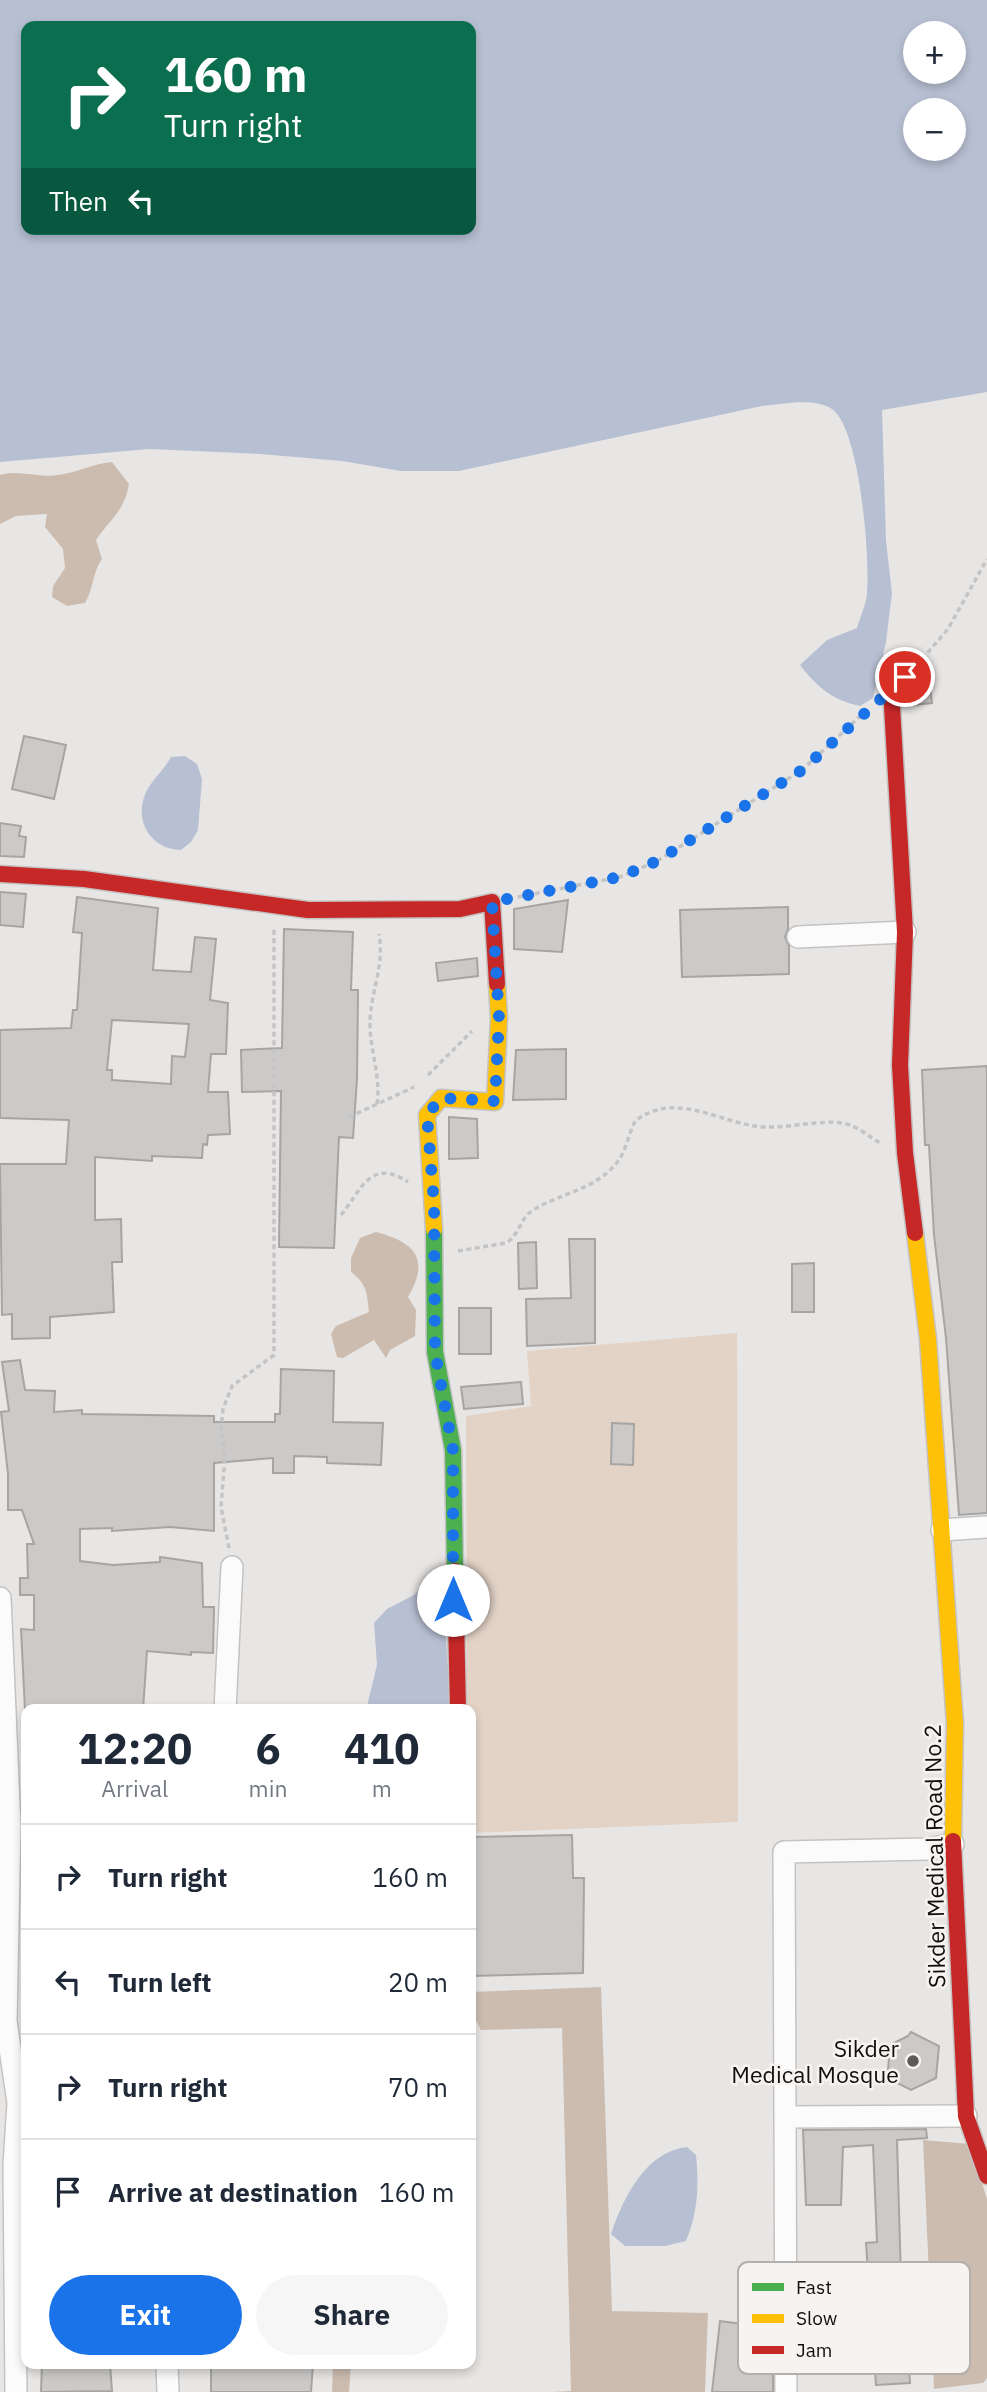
<!DOCTYPE html>
<html lang="en">
<head>
<meta charset="utf-8">
<style>
  body { margin:0; font-family:"IBM Plex Sans",sans-serif; background:#f6f6f7; color:#1f2937; height:100vh; display:flex; flex-direction:column; font-size:26px; white-space:nowrap }
  * { box-sizing:border-box; margin:0 }
  p { font-size:23px; color:#747a83 }
  .icon { flex:none; width:38px; height:38px; fill:none; stroke:currentColor; stroke-width:2; stroke-linecap:round; stroke-linejoin:round }
  .map { position:relative; flex:1; overflow:hidden }
  .side { position:absolute; left:21px; top:1704px; width:455px; height:665px; display:flex; flex-direction:column; background:#fff; border-radius:14px; box-shadow:0 4px 10px #0003 }
  .side>* { flex:none }
  .hud { position:absolute; left:21px; top:21px; width:455px; height:214px; border-radius:14px; box-shadow:0 4px 10px #0003; background:#0b6e4f; color:#fff; overflow:hidden }
  .tools { position:absolute; left:903px; top:21px; display:grid; gap:14px }
  .tools a { display:grid; place-items:center; width:63px; height:63px; border-radius:50%; background:#fff; box-shadow:0 4px 10px #0003; font-size:35px }
  .pin { position:absolute; display:grid; place-items:center; width:60px; height:60px; color:#fff; margin:-30px; border:4px solid #fff; border-radius:50%; box-shadow:0 2px 7px #0007 }
  .me { position:absolute; width:77px; margin:-38px; rotate:0deg; stroke-linejoin:round; filter:drop-shadow(0 0 5px #0008) }
  .turn { display:flex; align-items:center; gap:24px; height:147px; padding:0 28px; font-size:32px }
  .turn .icon { width:91px; height:91px; stroke-width:2.5 }
  .turn b { display:block; font-size:49px; line-height:60px }
  .then { display:flex; align-items:center; height:66px; padding:0 28px; background:#0003; gap:14px; font-size:26px }
  .eta { display:flex; justify-content:space-evenly; align-items:center; height:119px; text-align:center }
  .eta b { font-size:42px; font-weight:700; line-height:49px }
  .button { display:flex; gap:14px; margin-top:auto; padding:14px 28px }
  .button a { flex:1; height:80px; border-radius:42px; background:#1a73e8; color:#fff; font-size:28px; font-weight:700; line-height:80px; text-align:center }
  .button a+a { background:#f6f6f7; color:#1f2937 }
  ul { padding:0; list-style:none }
  li { display:flex; align-items:center; gap:21px; height:105px; padding:0 28px; border-top:2px solid #e0e1e3 }
  li div { flex:1 }
  li b { display:block; font-size:26px }
  li em { font-style:normal }
  .map>svg:first-child { display:block }
  .green { fill:#e3d3c7 }
  .forest { fill:#ccbcb0 }
  .water { fill:#b7bfd2; fill-rule:evenodd }
  .building { fill:#cccac9; stroke:#a6a5a3; stroke-width:2; fill-rule:evenodd }
  .lines { fill:none; stroke-linecap:round; stroke-linejoin:round }
  .street-casing { stroke:#c5c3c2; stroke-width:24 }
  .fast-casing { stroke:#c5c3c2; stroke-width:19 }
  .slow-casing { stroke:#c5c3c2; stroke-width:19 }
  .jam-casing { stroke:#c5c3c2; stroke-width:19 }
  .path { stroke:#c5c4c4; stroke-width:3.5; stroke-dasharray:5 3.5; stroke-linecap:butt }
  .street { stroke:#fcfbfb; stroke-width:21 }
  .fast { stroke:#4caf50; stroke-width:16 }
  .slow { stroke:#ffc107; stroke-width:16 }
  .jam { stroke:#c62828; stroke-width:16 }
  .route { stroke:#1a73e8; stroke-width:12; stroke-dasharray:0 21.6 }
  .poi-dot { fill:#5c5b5a; stroke:#f7f3f0; stroke-width:2.5 }
  .labels { text-anchor:middle; dominant-baseline:central; stroke-width:5; stroke-linejoin:round; paint-order:stroke }
  .street-label { font-size:23px; fill:#11100f; stroke:#f7f3f0 }
  .poi-label { font-size:23px; fill:#11100f; stroke:#f7f3f0; text-anchor:end }
  .key { fill:#f7f3f0; stroke:#b2afac; stroke-width:2 }
  .key-label { font-size:19px; fill:#11100f }
</style>
</head>
<body>
<div class="map">
<svg width="987" height="2392" viewBox="0 0 987 2392">
  <rect width="100%" height="100%" fill="#e8e6e4"/>
  <path class="green" d="M737 1333 738 1822 471 1833V1710H467L466 1416 531 1406 527 1351Z"/>
  <path class="forest" d="M112 462 129 484C124 512 111 518 96 540L102 559C92 573 94 588 85 603L67 606 52 597 53 586 65 568 63 549 45 527 47 514 16 516 0 524V475C19 469 38 478 57 475 76 473 92 464 112 462Z
    M376 1232C414 1242 431 1258 408 1297L416 1310 415 1336 390 1350 386 1358 374 1340 343 1358 337 1357 331 1334 336 1326 369 1312C367 1293 367 1284 351 1272V1258L360 1238Z
    M601 1987 612 2311 708 2313 705 2392H551L571 2391 562 2028 481 2030 471 2011V1992Z
    M923 2140 970 2144 987 2199V2378L983 2383 934 2389Z
    M333 2364H351L349 2392H332Z"/>
  <path class="water" d="M0 0H987V392L882 410 886 541 892 593 886 642 873 698 860 706C832 700 817 687 800 665L827 640 857 628C860 617 867 603 867 592 870 557 860 429 832 409 814 397 782 404 762 406L459 471H401L342 461 260 454 149 449 0 462ZM471 26V229H26V26ZM954 33V72H915V33ZM915 110H954V149H915Z
    M185 756 197 764 202 779 198 830 191 842 181 850C151 849 133 821 146 792 152 780 164 770 171 757Z
    M441 1568 451 1710H366L377 1665 374 1623 387 1609 414 1595Z
    M687 2147 696 2155C699 2186 698 2212 686 2241L665 2246H625L611 2234C623 2198 646 2151 687 2147Z"/>
  <path class="building" d="M929 678 932 703 914 705 911 680Z
    M24 736 66 745 54 799 12 789Z
    M0 823 21 826 19 836 26 837 24 857 0 856Z
    M0 892 26 894 23 927 0 925Z
    M77 897 158 908 153 970 191 972 195 937 216 939 210 1000 228 1003 226 1054H211L208 1092H228L230 1134 208 1135 207 1145 203 1144 202 1158 152 1156V1161L95 1157V1220L121 1219 122 1262H112L114 1312 50 1317V1338L12 1339V1314L2 1315 0 1164H66L69 1120 0 1118V1030L71 1028 73 1010H77L82 933 73 932ZM112 1020 189 1024 185 1057 172 1056 171 1084 112 1080V1070H107Z
    M568 900 562 952 514 949V909Z
    M788 907V929L785 937 789 946V974L682 977 680 910Z
    M284 929 353 932 351 990H358L357 1079 353 1138 339 1137 334 1248 279 1247 281 1091 242 1092 241 1050 282 1048Z
    M477 958 478 976 438 981 436 963Z
    M566 1049V1099L513 1100 516 1050Z
    M987 1066V1513L959 1515 946 1338 934 1235 929 1145H925L922 1070Z
    M449 1117 477 1119 478 1158 449 1159Z
    M569 1239H595V1343L527 1346 526 1299 571 1298Z
    M536 1242 537 1288 519 1289 518 1243Z
    M814 1263V1312H792V1264Z
    M459 1308H491V1354H459Z
    M20 1360 25 1390 55 1391 54 1412 82 1410V1414L214 1416V1422H275V1414H280L281 1369 334 1371 333 1422 383 1423 381 1465 327 1463V1457L294 1456V1473H273V1458L214 1463V1531L170 1527 112 1531V1528L80 1529V1561L113 1565 160 1562V1557L202 1563 203 1607H214L213 1653 191 1652V1655L147 1651 143 1710H25L21 1629 34 1630V1595H20V1578H28L27 1544H34L22 1510H8V1474L1 1412 9 1411 2 1362Z
    M521 1382 523 1404 464 1409 461 1387Z
    M612 1423 634 1424 633 1465 611 1464Z
    M572 1835 573 1878H584L583 1973 471 1976V1837Z
    M911 2032 939 2046 936 2078 911 2090 883 2076 888 2070 890 2045 908 2036Z
    M926 2129 927 2138 897 2140 902 2315H905L910 2383 876 2385 866 2243 877 2242 873 2145 843 2147 841 2205H806L803 2130Z
    M744 2308H771L766 2356 773 2357V2392H712L720 2321 744 2324Z
    M42 2364H110L112 2391 41 2392Z
    M211 2364H313L311 2392H211Z"/>
  <g class="lines">
    <defs>
      <path id="street" d="M798 937 905 932
        M942 1530 987 1527
        M0 1598 10 1826 6 2021 18 2103 14 2165 16 2392
        M225 1710 232 1567
        M953 1844 928 1849 784 1852 785 2117 966 2116
        M785 2117 786 2392
        M167 2364 168 2392"/>
      <path id="fast" d="M434 1229 435 1352 453 1450 455 1571"/>
      <path id="slow" d="M434 1229 427 1115 441 1098 495 1102 499 1018 497 984
        M915 1233 928 1339 955 1724 953 1841"/>
      <path id="jam" d="M891 689 905 932 900 1065 905 1153 915 1233
        M0 874 84 879 308 910 460 909 492 902 497 984
        M455 1571 458 1710
        M953 1841 966 2116 987 2176"/>
    </defs>
    <use href="#street" class="street-casing"/>
    <use href="#fast" class="fast-casing"/>
    <use href="#slow" class="slow-casing"/>
    <use href="#jam" class="jam-casing"/>
    <path class="path" d="M911 672 948 629 987 559
      M518 897 620 877 657 861 802 770 868 709
      M428 1075 472 1031
      M377 1104C381 1077 371 1054 370 1027 369 995 385 967 379 934
      M349 1117 414 1087
      M341 1215C361 1191 370 1157 408 1182
      M458 1251 506 1243C519 1236 520 1218 533 1210 561 1193 598 1189 618 1161 626 1151 629 1133 635 1121 677 1089 721 1125 765 1127 790 1128 818 1120 842 1123 856 1125 868 1136 880 1143
      M229 1548 221 1507 225 1456 221 1430 223 1409 232 1386 274 1355V929"/>
    <use href="#street" class="street"/>
    <use href="#fast" class="fast"/>
    <use href="#slow" class="slow"/>
    <use href="#jam" class="jam"/>
  </g>
  <g class="lines">
    <path class="route" d="M453 1600V1450L435 1352 434 1204 427 1115 441 1098 495 1101 499 1018 492 902 620 877 657 861 802 770 905 677"/>
  </g>
  <circle class="poi-dot" cx="913" cy="2061" r="7"/>
  <g class="labels">
    <g class="street-label">
      <text transform="translate(934 1856) rotate(-91)">Sikder Medical Road No.2</text>
    </g>
    <g class="poi-label">
      <text x="899" y="2048">Sikder<tspan x="899" dy="26">Medical Mosque</tspan></text>
    </g>
  </g>
  <rect x="738" y="2262" width="232" height="112" rx="10" class="key"/>
  <rect x="752" y="2283" width="32" height="8" fill="#4caf50"/>
  <rect x="752" y="2314" width="32" height="9" fill="#ffc107"/>
  <rect x="752" y="2346" width="32" height="8" fill="#c62828"/>
  <g class="key-label">
    <text x="796" y="2294">Fast</text>
    <text x="796" y="2325">Slow</text>
    <text x="796" y="2357">Jam</text>
  </g>
</svg>
<div class="tools">
<a>+</a>
<a>−</a>
</div>
<div class="pin" style="left:905px;top:677px;background:#d93025"><svg class="icon" aria-label="arrive" viewBox="0 0 24 24"><path d="M6 21V4h12l-3 4 3 4H6"/></svg></div>
<svg class="me" style="left:453px;top:1600px" viewBox="-20 -20 40 40"><circle r="19" fill="#fff"/><path d="M0-13L10 11 0 6-10 11z" fill="#1a73e8"/></svg>
<div class="hud">
<div class="turn"><svg class="icon" aria-label="right" viewBox="0 0 24 24"><path d="M7 20v-9h11M14 6l5 5-5 5"/></svg><div><b>160 m</b>Turn right</div></div>
<div class="then">Then<svg class="icon" aria-label="left" viewBox="0 0 24 24"><path d="M17 20v-9H6M10 6l-5 5 5 5"/></svg></div>
</div>
<section class="side">
<div class="eta">
<div><b>12:20</b><p>Arrival</p></div>
<div><b>6</b><p>min</p></div>
<div><b>410</b><p>m</p></div>
</div>
<ul>
<li><svg class="icon" aria-label="right" viewBox="0 0 24 24"><path d="M7 20v-9h11M14 6l5 5-5 5"/></svg><div><b>Turn right</b></div><em>160 m</em></li>
<li><svg class="icon" aria-label="left" viewBox="0 0 24 24"><path d="M17 20v-9H6M10 6l-5 5 5 5"/></svg><div><b>Turn left</b></div><em>20 m</em></li>
<li><svg class="icon" aria-label="right" viewBox="0 0 24 24"><path d="M7 20v-9h11M14 6l5 5-5 5"/></svg><div><b>Turn right</b></div><em>70 m</em></li>
<li><svg class="icon" aria-label="arrive" viewBox="0 0 24 24"><path d="M6 21V4h12l-3 4 3 4H6"/></svg><div><b>Arrive at destination</b></div><em>160 m</em></li>
</ul>
<div class="button"><a>Exit</a><a>Share</a></div>
</section>
</div>
</body>
</html>
